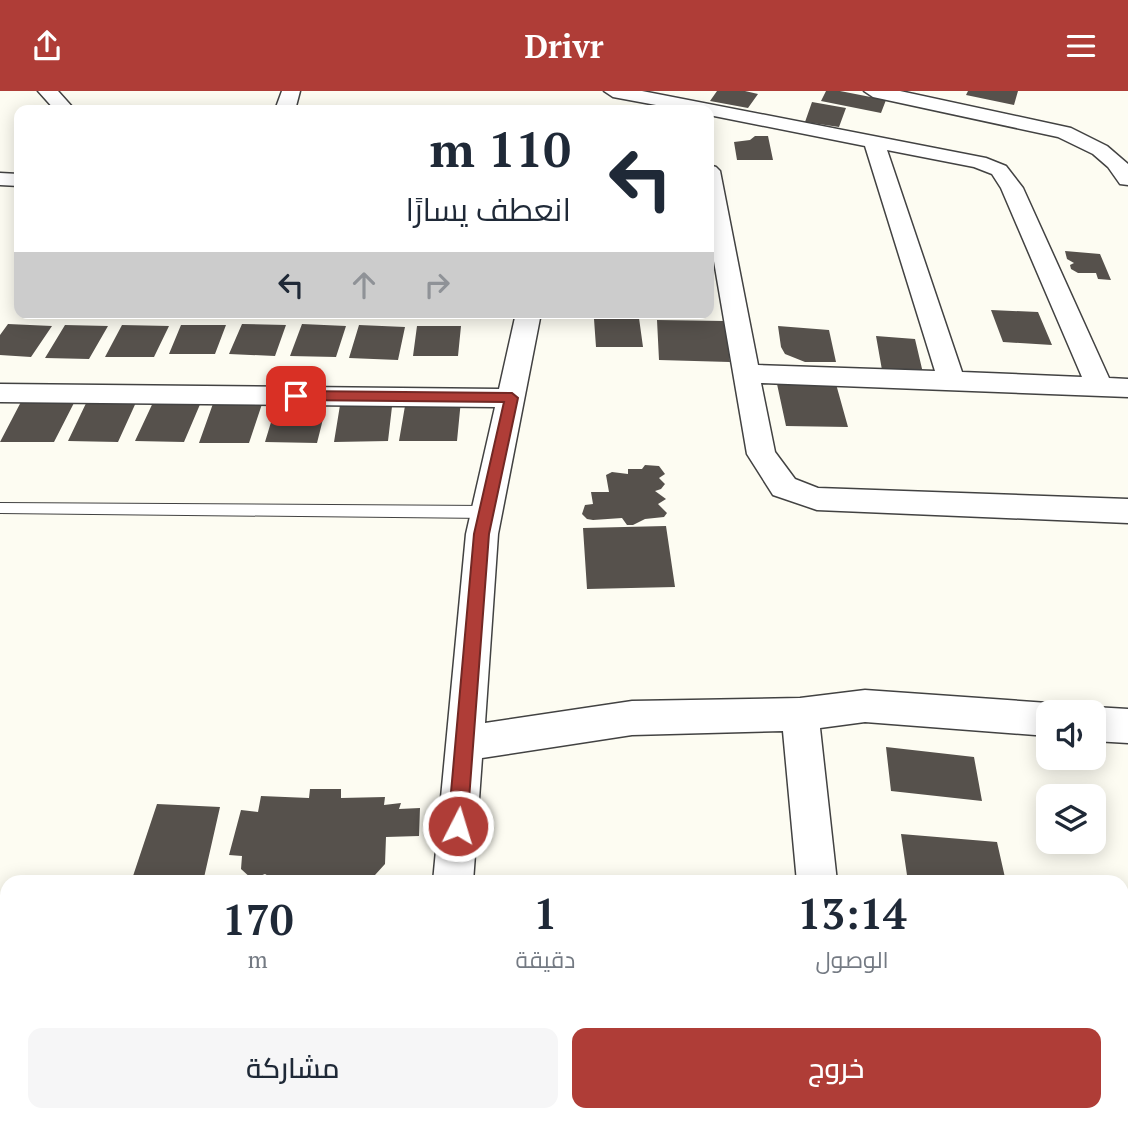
<!DOCTYPE html>
<html lang="ar">
<head>
<meta charset="utf-8">
<style>
  body { margin:0; font-family:"PT Serif",Cairo,serif; background:#f6f6f7; color:#1f2937; direction:rtl; height:100vh; display:flex; flex-direction:column; font-size:26px; white-space:nowrap }
  * { box-sizing:border-box; margin:0 }
  p { font-size:23px; color:#747a83 }
  .icon { flex:none; width:38px; height:38px; fill:none; stroke:currentColor; stroke-width:2; stroke-linecap:round; stroke-linejoin:round }
  .map { position:relative; flex:1; overflow:hidden; direction:ltr }
  .drawer { position:absolute; left:0px; top:784px; width:1129px; height:247px; display:flex; flex-direction:column; background:#fff; border-radius:21px 21px 0 0; box-shadow:0 4px 18px #0003; direction:rtl }
  .drawer>* { flex:none }
  .banner { position:absolute; left:14px; top:14px; width:700px; height:214px; border-radius:14px; box-shadow:0 4px 18px #0003; direction:rtl; background:#fff; color:#1f2937; overflow:hidden }
  .fabs { position:absolute; left:1036px; top:609px; display:grid; gap:14px }
  .fabs a { display:grid; place-items:center; width:70px; height:70px; border-radius:14px; background:#fff; box-shadow:0 4px 18px #0003; font-size:35px }
  .pin { position:absolute; display:grid; place-items:center; width:60px; height:60px; color:#fff; margin:-30px; border-radius:14px; box-shadow:0 4px 10px #0006 }
  .me { position:absolute; width:77px; margin:-38px; rotate:5deg; stroke-linejoin:round; filter:drop-shadow(0 0 5px #0008) }
  .turn { display:flex; align-items:center; gap:24px; height:147px; padding:0 28px; font-size:32px }
  .turn .icon { width:91px; height:91px; stroke-width:2.5 }
  .turn b { display:block; font-size:49px; line-height:60px }
  .lanes { display:flex; align-items:center; height:66px; padding:0 28px; background:#0003; justify-content:center; gap:35px; direction:ltr }
  .lanes .off { opacity:.35 }
  .eta { display:flex; justify-content:space-evenly; align-items:center; height:119px; text-align:center }
  .eta b { font-size:42px; font-weight:600; line-height:49px }
  .button { display:flex; gap:14px; margin-top:auto; padding:14px 28px }
  .button a { flex:1; height:80px; border-radius:14px; background:#af3d37; color:#fff; font-size:28px; font-weight:600; line-height:80px; text-align:center }
  .button a+a { background:#f6f6f7; color:#1f2937 }
  header { display:flex; justify-content:space-between; align-items:center; height:91px; padding:0 28px; background:#af3d37; color:#fff; font-size:32px; font-weight:600 }
  .map>svg:first-child { display:block }
  .building { fill:#56514c }
  .lines { fill:none; stroke-linecap:round; stroke-linejoin:round }
  .lane-casing { stroke:#424242; stroke-width:2 }
  .street-casing { stroke:#424242; stroke-width:3 }
  .lane { fill:#fff; fill-rule:evenodd }
  .street { fill:#fff; fill-rule:evenodd }
  .route { fill:#af3d37; stroke:#722824; stroke-width:2 }
</style>
</head>
<body>
<header><svg class="icon" aria-label="menu" viewBox="0 0 24 24"><path d="M4 6h16M4 12h16M4 18h16"/></svg>Drivr<svg class="icon" aria-label="share" viewBox="0 0 24 24"><path d="M12 15V3M7 8l5-5 5 5M5 13v7h14v-7"/></svg></header>
<div class="map">
<svg width="1128" height="1030" viewBox="0 0 1128 1030">
  <rect width="100%" height="100%" fill="#fdfcf2"/>
  <path class="building" d="M717 0H745L758 3 748 17 710 10Z
    M826 0H840L886 9 881 22 821 10Z
    M968 0H1018L1014 14 966 4Z
    M812 11 846 17 839 36 805 31Z
    M755 45H768L773 69H737L734 51 750 49Z
    M1065 160 1100 163 1111 189 1098 188 1096 182H1078L1071 178 1070 174 1074 172 1067 168Z
    M991 219 1038 221 1052 254 1003 251Z
    M639 227 643 256H596L594 228Z
    M657 229 725 230 730 271 659 269Z
    M8 233 52 235 31 266 0 264V244Z
    M242 233 286 234 275 265 229 263Z
    M302 233 346 235 336 266 290 265Z
    M65 234 108 235 89 268 45 267Z
    M122 234 169 235 154 266H105Z
    M181 234H226L215 263H169Z
    M359 234 405 236 398 269 349 267Z
    M417 235H461L458 265H413Z
    M778 235 829 239 836 271H805L785 263 781 256Z
    M876 245 915 248 923 282 882 279Z
    M777 293H836L848 336 786 335Z
    M157 303 204 304 184 351 135 350Z
    M89 306 138 307 118 351 68 350Z
    M23 307 76 308 54 351H0Z
    M215 307H264L249 352H199Z
    M393 307 388 350 334 351 341 308Z
    M278 308H328L317 352 265 351Z
    M406 309H461L457 350H399Z
    M645 374 659 375 665 383 659 387 665 393 661 398 655 400 666 408 658 413 667 422 664 426 645 428 633 434H627L622 427 593 429 587 428 582 423 585 414 593 413 591 401H609L606 384 612 381 628 383V378H642Z
    M666 435 675 496 587 498 583 437Z
    M886 656 974 666 982 710 891 700Z
    M310 698H341V707L385 706 384 714 401 712 399 718 420 717 419 745 386 746 385 773 375 784H365L351 790 334 784 325 791 315 785 300 791 288 784 275 789 265 783 252 788 241 778 242 765 229 764 241 719 258 721 261 705 309 707Z
    M157 713 220 716 203 791H131Z
    M901 743 997 751 1006 791H908Z
    M1122 869H1124L1128 882V921H1122Z
    M79 1024H192L193 1030H80Z
    M244 1024H379L378 1030H243Z"/>
  <g class="lines">
    <defs>
      <path id="lane" d="M0 412 487 415 494 421 487 427 0 422Z"/>
      <path id="street" d="M38 0H58L75 19H55Z
        M282 0H300L295 19H275Z
        M604 0H642L986 67 1006 75 1023 97 1109 287 1128 288V306L761 292 775 361 795 388 818 397 1128 408V432L817 419 773 404 747 363 709 141V74L716 76 720 80 758 274 935 280 865 55 709 24V19H683L613 6ZM887 59 974 76 992 83 1001 97 1082 286 962 281Z
        M864 0H900L1071 37 1107 55 1128 73V94L1120 93 1108 76 1093 63 1058 46 873 6Z
        M0 82 19 83V95L0 94Z
        M516 222H541L498 443 485 632 632 610 800 607 865 599 1048 612 1061 617 1063 621H1048V645L865 631 820 637 837 791H797L783 640 632 644 482 667 473 791H433L466 443 495 316 0 311V293L499 298Z
        M1094 616 1128 618V652L1094 650V621H1081Z
        M410 1024H458L457 1030H409Z
        M816 1024H864L865 1030H817Z"/>
    </defs>
    <use href="#lane" class="lane-casing"/>
    <use href="#street" class="street-casing"/>
    <use href="#lane" class="lane"/>
    <use href="#street" class="street"/>
  </g>
  <path class="route" d="M296 300 512 302 518 307 489 443 467 735 464 742 458 744 451 742 448 735 474 443 504 311 296 309 290 305Z"/>
</svg>
<div class="fabs">
<a><svg class="icon" aria-label="sound" viewBox="0 0 24 24"><path d="M4 9h4l5-4v14l-5-4H4zM17 9q2 3 0 6"/></svg></a>
<a><svg class="icon" aria-label="layers" viewBox="0 0 24 24"><path d="M12 4l9 5-9 5-9-5zM3 14l9 5 9-5"/></svg></a>
</div>
<div class="pin" style="left:296px;top:305px;background:#d93025"><svg class="icon" aria-label="arrive" viewBox="0 0 24 24"><path d="M6 21V4h12l-3 4 3 4H6"/></svg></div>
<svg class="me" style="left:458px;top:735px" viewBox="-20 -20 40 40"><circle r="17" fill="#af3d37" stroke="#fff" stroke-width="3"/><path d="M0-11L8 9 0 5-8 9z" fill="#fff"/></svg>
<div class="banner">
<div class="turn"><svg class="icon" aria-label="left" viewBox="0 0 24 24"><path d="M17 20v-9H6M10 6l-5 5 5 5"/></svg><div><b>110 m</b>انعطف يسارًا</div></div>
<div class="lanes"><svg class="icon" aria-label="left" viewBox="0 0 24 24"><path d="M17 20v-9H6M10 6l-5 5 5 5"/></svg><svg class="icon off" aria-label="ahead" viewBox="0 0 24 24"><path d="M12 20V5M6 11l6-6 6 6"/></svg><svg class="icon off" aria-label="right" viewBox="0 0 24 24"><path d="M7 20v-9h11M14 6l5 5-5 5"/></svg></div>
</div>
<section class="drawer">
<div class="eta">
<div><b>13:14</b><p>الوصول</p></div>
<div><b>1</b><p>دقيقة</p></div>
<div><b>170</b><p>m</p></div>
</div>
<div class="button"><a>خروج</a><a>مشاركة</a></div>
</section>
</div>
</body>
</html>
